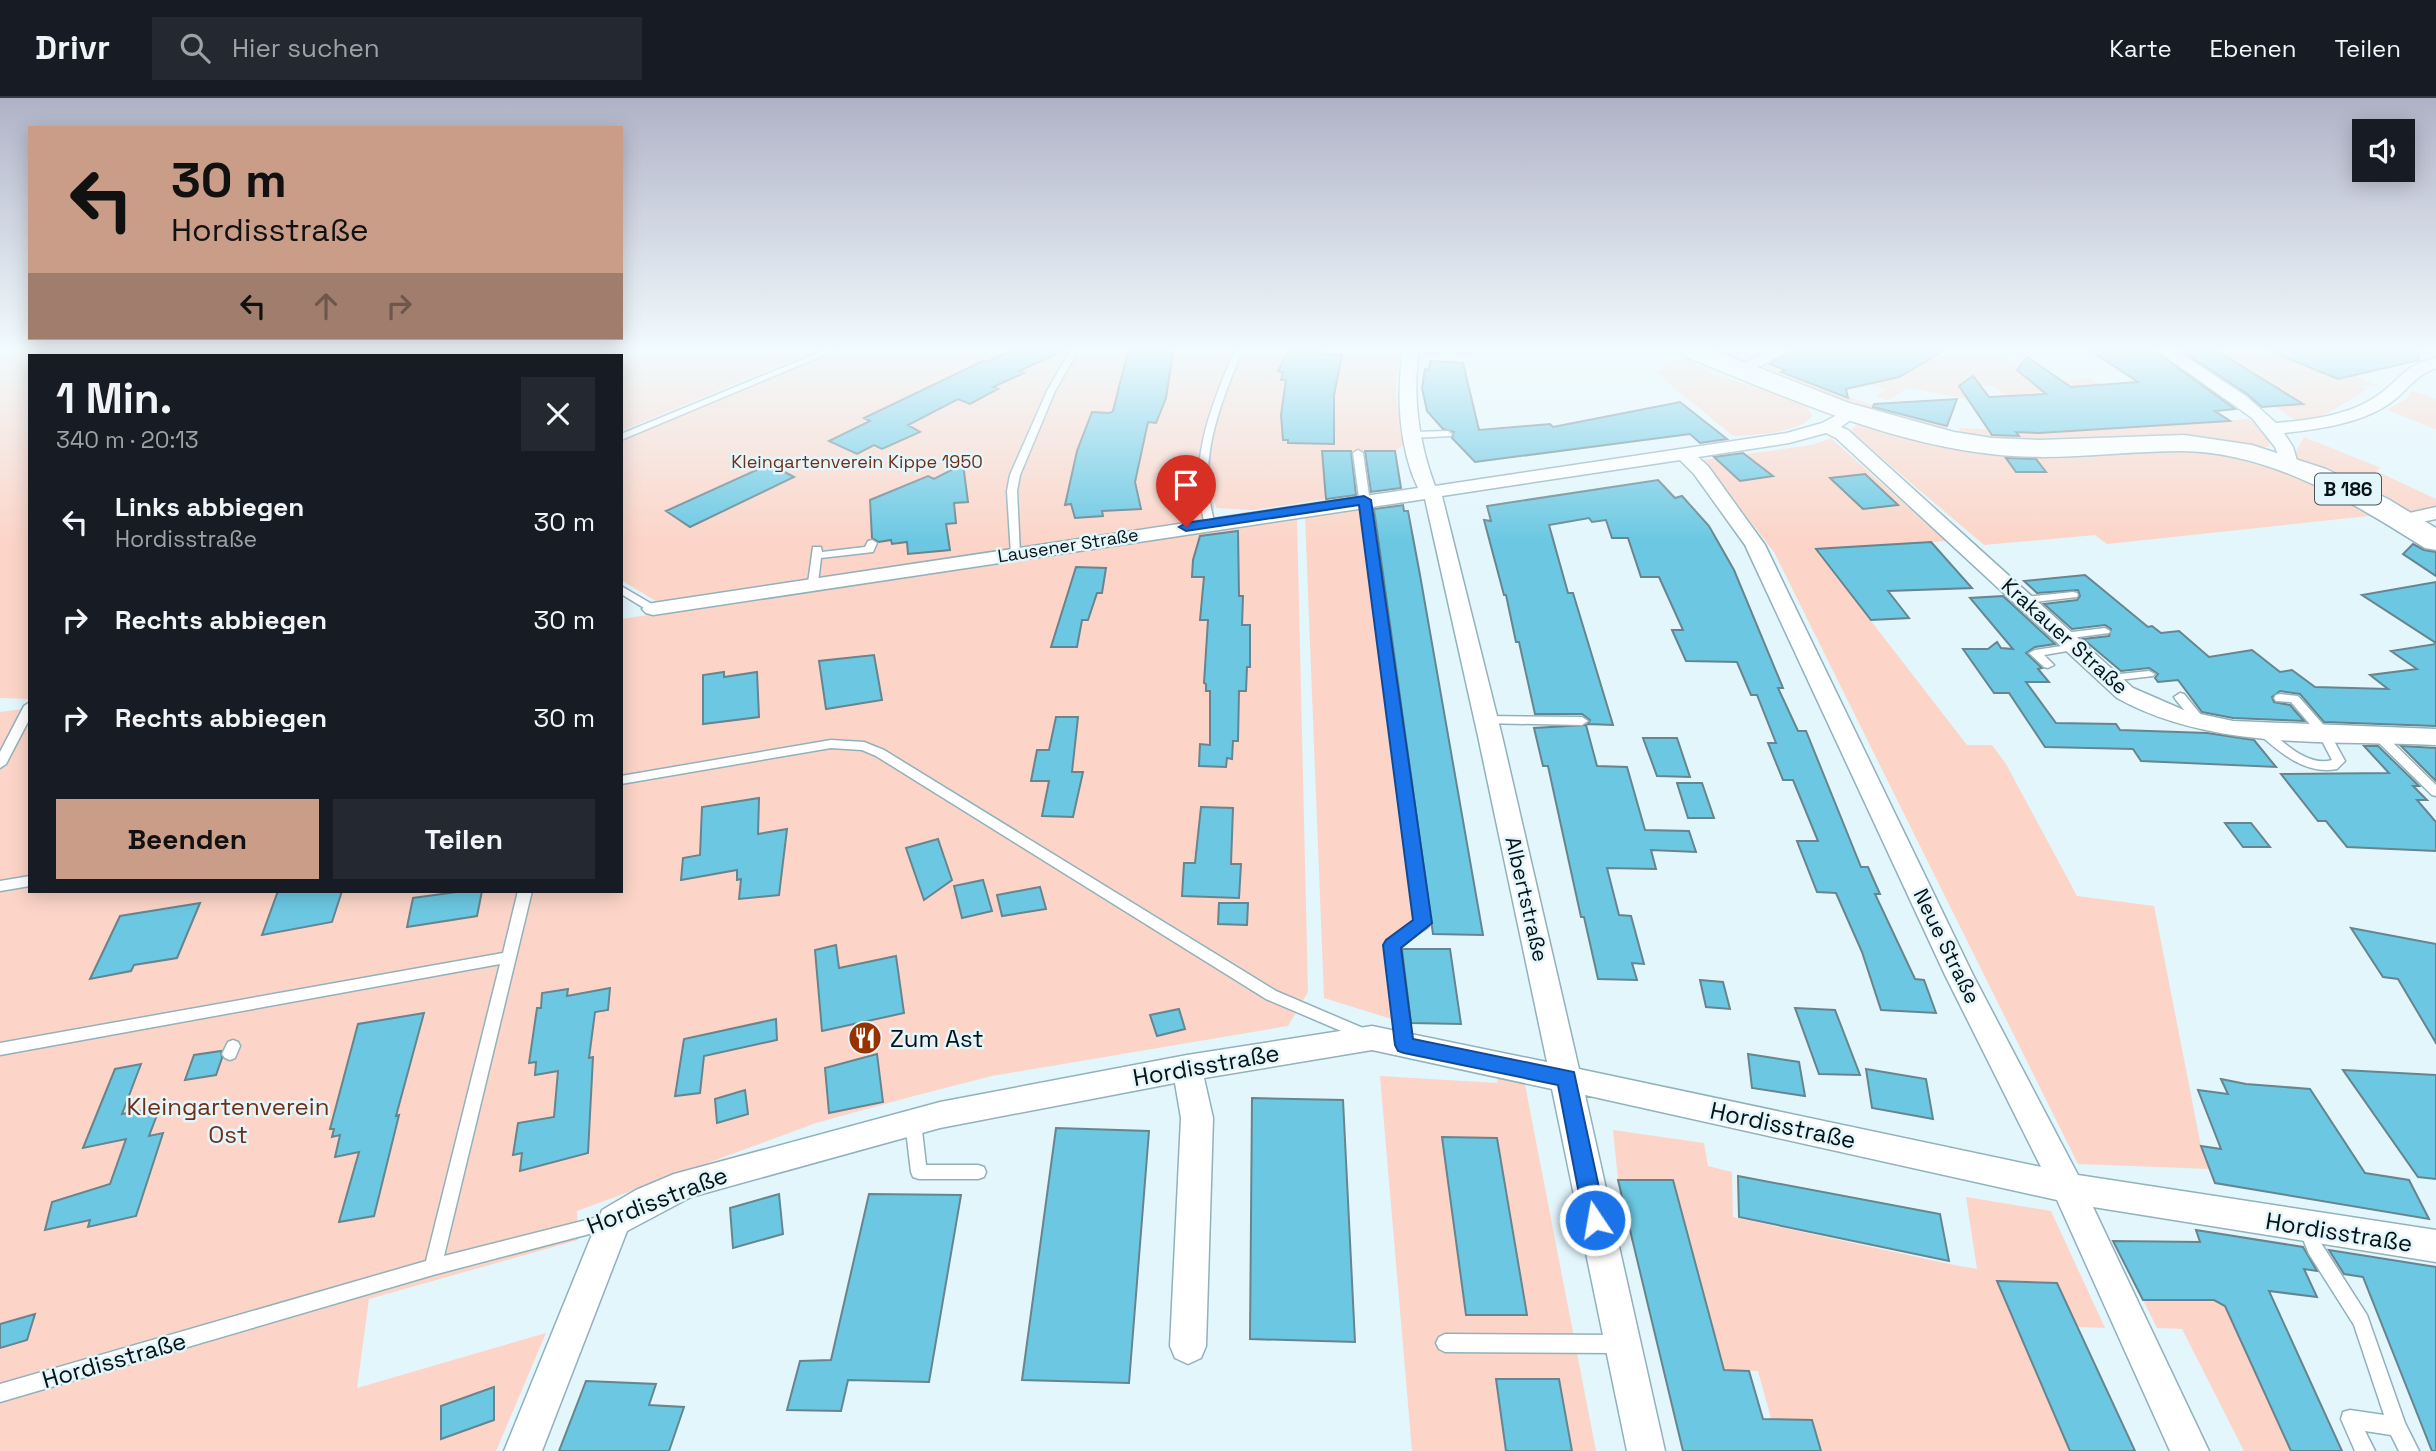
<!DOCTYPE html>
<html lang="de">
<head>
<meta charset="utf-8">
<style>
  body { margin:0; font-family:"Space Grotesk",sans-serif; background:#242831; color:#f1f3f6; height:100vh; display:flex; flex-direction:column; font-size:26px; white-space:nowrap }
  * { box-sizing:border-box; margin:0 }
  p { font-size:23px; color:#9ea1a6 }
  .icon { flex:none; width:38px; height:38px; fill:none; stroke:currentColor; stroke-width:2; stroke-linecap:round; stroke-linejoin:round }
  .map { position:relative; flex:1; overflow:hidden }
  .sheet { position:absolute; left:28px; top:256px; width:595px; height:539px; display:flex; flex-direction:column; background:#171b24; border-radius:0px; box-shadow:0 4px 18px #0003 }
  .sheet>* { flex:none }
  .guide { position:absolute; left:28px; top:28px; width:595px; height:214px; border-radius:0px; box-shadow:0 4px 18px #0003; background:#c99d87; color:#111; overflow:hidden }
  .fabs { position:absolute; left:2352px; top:21px; display:grid; gap:14px }
  .fabs a { display:grid; place-items:center; width:63px; height:63px; border-radius:0px; background:#171b24; box-shadow:0 4px 18px #0003; font-size:35px }
  .pin { position:absolute; display:grid; place-items:center; width:60px; height:60px; color:#fff; margin:-72px -30px; border-radius:50% 50% 50% 0; rotate:-45deg; box-shadow:0 0 7px #0007 }
  .pin .icon { rotate:45deg }
  .me { position:absolute; width:77px; margin:-38px; rotate:348deg; stroke-linejoin:round; filter:drop-shadow(0 0 5px #0008) }
  .turn { display:flex; align-items:center; gap:24px; height:147px; padding:0 28px; font-size:32px }
  .turn .icon { width:91px; height:91px; stroke-width:2.5 }
  .turn b { display:block; font-size:49px; line-height:60px }
  .lanes { display:flex; align-items:center; height:66px; padding:0 28px; background:#0003; justify-content:center; gap:35px; direction:ltr }
  .lanes .off { opacity:.35 }
  .round { display:grid; place-items:center; flex:none; width:74px; height:74px; border-radius:0px; background:#242831 }
  .head { display:flex; align-items:center; justify-content:space-between; height:119px; padding:0 28px }
  h1 { font-size:42px; font-weight:700; line-height:52px }
  .button { display:flex; gap:14px; margin-top:auto; padding:14px 28px }
  .button a { flex:1; height:80px; border-radius:0px; background:#c99d87; color:#111; font-size:28px; font-weight:700; line-height:80px; text-align:center }
  .button a+a { background:#242831; color:#f1f3f6 }
  ul { padding:0; list-style:none }
  li { display:flex; align-items:center; gap:21px; height:98px; padding:0 28px }
  li div { flex:1 }
  li b { display:block; font-size:26px }
  li em { font-style:normal }
  header { display:flex; align-items:center; gap:42px; box-sizing:border-box; height:98px; padding:0 35px; background:#171b24; border-bottom:2px solid #363941 }
  header strong { font-size:33px }
  nav { display:flex; gap:38px; margin-inline-start:auto; font-size:24px }
  .search { width:490px; height:63px; background:#242831; display:flex; align-items:center; gap:18px; box-sizing:border-box; padding:0 24px; border-radius:0px; color:#9ea1a6; font-size:26px }
  .map>svg:first-child { display:block }
  .green { fill:#fcd5c8 }
  .building { fill:#6cc8e2; stroke:#66858e; stroke-width:2 }
  .lines { fill:none; stroke-linecap:round; stroke-linejoin:round }
  .lane-casing { stroke:#91b1bb; stroke-width:3 }
  .street-casing { stroke:#91b1bb; stroke-width:3 }
  .primary-casing { stroke:#91b1bb; stroke-width:3 }
  .lane { fill:#fff; fill-rule:evenodd }
  .street { fill:#fff; fill-rule:evenodd }
  .primary { fill:#fff; fill-rule:evenodd }
  .route { fill:#1a73e8; stroke:#114b97; stroke-width:2 }
  .labels { text-anchor:middle; dominant-baseline:central; stroke-width:5; stroke-linejoin:round; paint-order:stroke }
  .far-park-label { font-size:18px; fill:#702e15; stroke:#e2f6fc }
  .far-street-label { font-size:18px; fill:#061215; stroke:#e2f6fc }
  .shield { fill:#e2f6fc; stroke:#48565a; stroke-width:2 }
  .shield-label { font-size:19px; font-weight:bold; fill:#061215 }
  .street-label { font-size:21px; fill:#061215; stroke:#e2f6fc }
  .near-poi-label { font-size:24px; fill:#061215; stroke:#e2f6fc; text-anchor:start }
  .near-street-label { font-size:24px; fill:#061215; stroke:#e2f6fc }
  .near-park-label { font-size:24px; fill:#702e15; stroke:#e2f6fc }
</style>
</head>
<body>
<header>
<strong>Drivr</strong>
<div class="search"><svg class="icon" aria-label="search" viewBox="0 0 24 24"><circle cx="10" cy="10" r="6"/><path d="M15 15l6 6"/></svg>Hier suchen</div>
<nav><a>Karte</a><a>Ebenen</a><a>Teilen</a></nav>
</header>
<div class="map">
<svg width="2436" height="1353" viewBox="0 0 2436 1353">
  <rect width="100%" height="100%" fill="#e2f6fc"/>
  <path class="green" d="M0 253H539L535 257H30V601L0 600Z
    M621 253H815L621 333V257H610Z
    M835 253H1401C1390 283 1399 317 1404 347L1395 353 1345 354 1326 401 1253 412 1216 410 1214 400V419L1202 421V425L659 505 621 482V343Z
    M1952 253H1994L2030 276 2060 282 2091 280 2126 305 2041 294 2006 298 1994 288H1978L1968 301 1908 290 1888 302 1876 298 1886 291 1858 281 1913 271 1928 260 1934 262Z
    M2217 253H2307L2373 286 2387 289 2368 287 2362 289 2367 292 2321 319 2295 322 2274 308 2302 305Z
    M1682 259 1714 276 1802 304 1808 309 1812 318C1801 335 1752 337 1733 338L1655 274Z
    M1767 268 1901 318 1947 328 1946 335 1909 327 1761 274Z
    M2412 293 2436 301V331L2387 312 2407 300Z
    M2249 321 2269 340V349L2032 345 1958 338 1960 330 2049 335Z
    M1860 325 1889 333 2210 355C2270 367 2324 388 2378 417L2107 446 2095 437 1984 447 1850 333Z
    M2304 339 2381 370 2376 373 2436 401V407L2403 422 2289 366Z
    M1831 340 1946 443 1816 452 1967 647H1992L2006 666 2077 798 2154 808 2201 1048 2210 1071 2078 1066 1774 454 1703 362 1812 347Z
    M1365 409 1423 825 1392 847 1401 924 1324 900 1305 419Z
    M1297 420 1308 894 1288 928 992 978 914 998 816 1025 577 1113 578 1142 369 1201 357 1290 546 1235 496 1353H0V614L30 610V793H621V521Z
    M1499 966 1522 971 1596 1353H1412L1380 978 1497 985Z
    M1613 1032 1704 1045 1708 1068 1732 1074 1733 1119 1954 1167 1977 1171 1966 1099 2051 1113 2105 1230 2077 1229 2057 1185 1997 1184 2070 1353H1780L1758 1273 1724 1272 1673 1082H1618Z
    M2158 1143 2201 1147 2291 1353H2244L2182 1231 2157 1230 2143 1202H2190Z"/>
  <path class="building" d="M1011 253H1063L1019 273 1024 275 993 289 998 291 970 306 958 301 908 327 920 334 882 351 874 347 857 356 829 343 870 323 864 320 983 263 987 264Z
    M1128 253H1173L1166 300 1156 325 1148 324 1135 384 1141 411 1102 413 1103 418 1075 420 1071 406 1065 407 1077 353 1092 314 1110 315 1113 313Z
    M1289 253H1322L1320 256 1342 257 1334 297V346L1288 345V342H1283L1281 317 1286 282H1281L1283 274 1278 273Z
    M1791 253H1944L1899 279 1846 291 1848 300 1781 274 1785 272 1770 266Z
    M2091 253H2155L2235 311 2215 313 2230 323 2039 335 2016 334 2019 338 1992 337 1959 288 1973 278 1989 299 2046 296 2017 272 2027 259 2071 289 2138 284Z
    M2182 253H2217L2303 306 2262 309 2247 296Z
    M2270 253H2418L2419 262 2338 281Z
    M1430 263 1463 265 1479 332 1550 326 1553 329 1680 304 1727 341 1700 345 1690 336 1475 364 1452 340 1454 334 1443 331 1427 313 1422 290 1425 271 1429 272Z
    M1957 301 1947 328 1873 309 1874 306Z
    M1322 353H1351L1356 397 1326 401Z
    M1365 353H1395L1401 390 1371 394Z
    M1743 355 1773 378 1740 383 1714 359Z
    M2006 360 2036 361 2046 374H2016Z
    M770 366 794 379 690 429 666 413Z
    M963 366 968 404 954 405 956 425 946 426 950 452 908 456 907 444 892 446 891 442 879 444 872 440 870 402 928 378 934 381Z
    M1865 376 1898 407 1863 411 1830 380Z
    M1658 382 1675 400 1682 398 1709 428 1734 472 1783 590H1778L1798 633H1806L1861 769H1868L1880 796H1875L1915 881 1924 882 1936 915 1881 912 1862 854 1836 795 1817 794 1797 743H1818L1793 682H1783L1768 645H1776L1757 597H1751L1737 564 1686 563 1672 532H1683L1659 479H1641L1628 440H1612L1606 422 1592 424 1589 420 1549 427 1568 495H1573L1613 627 1588 626 1590 622 1582 616H1535L1519 544H1516L1506 497H1504L1484 422 1491 423 1487 408Z
    M1403 407 1404 413H1408L1420 477 1483 837 1433 836 1374 411Z
    M1238 433 1239 498H1243L1242 527H1250V569H1247L1246 593H1239L1238 643H1233L1232 661 1227 660 1226 669 1199 668 1200 646 1210 647V593H1206V586L1204 585 1208 522H1200L1204 479H1192L1193 462 1200 438Z
    M1931 444 1972 490 1888 493 1909 520 1871 522 1816 451Z
    M2413 446 2424 452 2436 454V478L2403 456Z
    M1076 469 1106 470 1102 495H1097L1088 522H1082L1077 549H1051Z
    M2085 477 2148 529 2152 528 2161 535 2179 533 2209 559 2252 552 2280 574 2292 572 2315 589 2388 591 2370 577 2417 571 2391 553 2436 546V628L2324 624 2300 596 2280 593 2272 599 2274 604 2290 607 2304 623 2233 620 2202 614 2178 582 2158 584 2155 580 2158 576 2149 570 2121 573 2083 541 2109 538 2111 531 2105 527 2072 531 2044 506 2077 502 2080 498 2078 492 2037 495 2024 483Z
    M2436 484V545L2362 497Z
    M2003 498 2055 546 2035 549 2026 555 2042 570 2038 571 2049 584H2026L2056 625 2116 626 2120 632 2207 635 2254 642 2276 669 2141 663 2133 651 2045 649 2009 595H1994L1963 551H1988L1997 544 2001 550 2013 551 1970 500Z
    M874 557 882 602 826 611 819 563Z
    M724 574V579L757 574 759 619 703 626V577Z
    M1056 619H1078L1072 674H1083L1073 719 1042 718 1049 683H1031L1037 652H1049Z
    M1586 627 1597 668 1627 669 1645 732 1689 733 1696 754 1651 752 1656 771 1607 770 1619 817 1631 818 1644 866 1632 865 1637 882 1598 881 1584 819H1581L1548 668H1543L1534 630Z
    M1643 640H1677L1690 679 1657 678Z
    M2364 648H2378L2419 688H2413L2427 702H2417L2436 724V753L2347 749 2326 723H2318L2281 676 2389 675Z
    M2401 648 2436 650V683Z
    M1677 685H1702L1714 720H1688Z
    M759 700 758 736 787 731 779 797 739 801 741 781 737 782V772L681 782 683 760 700 757 702 709Z
    M1201 709 1233 710 1231 766H1241L1239 800 1182 798 1184 765H1195Z
    M2225 725H2251L2270 749H2243Z
    M938 741 952 782 924 802 906 750Z
    M983 782 992 813 962 820 954 788Z
    M1040 789 1046 811 1002 818 997 797Z
    M278 793H342L332 824 262 837Z
    M464 793H482L477 818 407 829 413 800Z
    M200 805 177 860 134 867 131 873 90 881 120 818Z
    M1219 805H1248L1247 827 1218 826Z
    M2351 830 2436 846V945L2398 881 2383 879Z
    M836 847 839 870 896 858 904 915 822 933 815 852Z
    M1402 851H1450L1461 926 1411 925Z
    M1700 882 1723 884 1730 911 1706 909Z
    M610 890 608 912 595 914 589 960 593 959 588 1055 520 1073 522 1055 513 1057 518 1025 554 1019 558 973 535 977 536 964 529 965 537 910H541L542 895 568 891 567 898Z
    M1795 910 1835 912 1860 977 1819 976Z
    M1179 911 1185 931 1157 938 1150 917Z
    M424 915 396 1018 399 1017 374 1118 339 1124 359 1054 335 1059 340 1037 332 1039 334 1031H330L358 926Z
    M776 921 777 942 704 958 700 995 675 998 684 941Z
    M221 953 222 960 216 977 185 982 194 957Z
    M877 956 883 1004 829 1015 825 970Z
    M1748 956 1799 964 1805 998 1752 990Z
    M141 966 122 1016 160 1009 149 1038 163 1035 136 1118 88 1129 90 1122 45 1132 52 1104 110 1086 126 1041 83 1050 115 971Z
    M1866 971 1926 981 1933 1021 1872 1010Z
    M2343 972 2436 977V1081L2418 1079Z
    M2221 981 2246 986 2310 991 2365 1075 2409 1082 2429 1121 2215 1085 2201 1048 2221 1051 2198 992 2228 996Z
    M745 992 748 1016 717 1025 715 1001Z
    M1252 1000 1343 1002 1355 1244 1250 1241Z
    M1056 1030 1149 1033 1129 1285 1022 1282Z
    M1442 1039 1497 1040 1527 1217H1466Z
    M1738 1078 1940 1116 1949 1163 1739 1119Z
    M1618 1082H1673L1724 1272 1749 1273 1763 1321 1812 1322 1821 1353H1683Z
    M779 1096 783 1136 733 1150 730 1110Z
    M869 1096 961 1097 929 1284 848 1282 841 1313 787 1312 800 1263 831 1262Z
    M2196 1132 2303 1149 2317 1173 2304 1171 2317 1199 2269 1193 2342 1353H2291L2225 1208 2214 1202H2143L2113 1143 2200 1144Z
    M2329 1152 2436 1169V1353H2432L2363 1179 2344 1176Z
    M1997 1183 2057 1185 2135 1353H2070Z
    M35 1216 27 1242 0 1250V1226Z
    M1496 1281H1559L1572 1353H1506Z
    M586 1283 656 1286 649 1307 684 1309 669 1353H559Z
    M494 1289V1322L441 1341V1308Z"/>
  <g class="lines">
    <defs>
      <path id="lane" d="M606 253H617L609 257H599Z
        M823 253H834L621 342V336Z
        M1070 253H1078L1055 293 1020 377 1017 393 1020 455 1015 458 1011 457 1007 393 1010 377 1047 293Z
        M1234 253H1242C1219 310 1196 364 1215 426L1210 429 1205 426C1187 364 1211 310 1234 253Z
        M1448 333 1452 336 1451 338 1413 340 1409 337 1413 334Z
        M1358 352 1363 355 1430 825 1428 829 1399 849 1411 947 1409 951 1404 953 1399 951 1397 947 1385 847 1387 843 1416 823 1353 355Z
        M872 442 877 445 873 454 821 460 818 485 817 487H809L808 485 813 449H821L822 454 865 449 868 443Z
        M621 488 657 509 658 511 653 514 649 513 621 496Z
        M2073 494 2077 495 2078 497 2077 499 2025 505 2020 502 2025 499Z
        M2105 530 2110 533 2109 535 2064 541 2059 538 2064 535Z
        M2075 546 2079 547 2080 549 2079 551 2044 557 2054 567 2048 570 2044 569 2029 555 2035 552Z
        M2149 573 2155 576 2153 578 2110 583 2104 580 2110 577Z
        M2180 595 2184 596 2206 623 2208 626 2206 629H2198L2176 602 2174 599Z
        M2280 596 2298 598 2328 632 2345 663 2337 671C2306 677 2280 655 2259 636L2257 633 2259 630H2267C2284 645 2308 669 2332 662L2319 637 2291 604 2276 603 2274 600 2276 597Z
        M30 604V620L6 666 0 670V654L24 608Z
        M1485 618 1582 619 1588 623 1582 627 1481 625 1479 622 1481 619Z
        M2378 633 2382 634 2436 687V698L2432 697 2374 640 2372 637 2374 634Z
        M831 642 864 644 884 652 1276 893 1370 933 1372 937 1370 941 1365 943 1360 941 1266 901 876 658 862 652 831 650 621 686V678Z
        M30 778V788L0 793V783Z
        M518 793H532L444 1158 610 1116 616 1119 618 1124 616 1129 433 1177 0 1304V1286L426 1163 500 866 0 957V945L503 855Z
        M233 942 238 944 240 948 235 960 230 962 225 960 222 956 228 944Z
        M913 1017 919 1019 921 1024 926 1067H978L984 1069 986 1074 984 1079 978 1081H919L913 1079 911 1074 905 1024 907 1019Z
        M2306 1121 2312 1124 2321 1145 2367 1217 2405 1325 2419 1353H2399L2391 1337 2365 1333 2375 1353H2355L2341 1321 2343 1314 2350 1312 2384 1317 2354 1227 2309 1156 2298 1129 2300 1124Z
        M1445 1236 1619 1237 1625 1240 1628 1246 1625 1252 1619 1255 1445 1254 1439 1251 1436 1245 1439 1239Z"/>
      <path id="street" d="M1403 253H1419C1412 298 1419 346 1435 388L1787 335 1822 325 1852 309 1861 314 1841 329 1848 332 2133 590 2186 613 2233 623 2436 631V647C2329 642 2213 653 2117 600L1836 340 1826 335 1789 345 1698 359 1708 368 1765 447 1973 877 2078 1077 2436 1132V1164L2093 1109 2209 1353H2170L2057 1102 1585 997 1665 1353H1627L1552 991 1372 952 1204 980 1213 1020 1206 1248 1201 1260 1188 1266 1175 1260 1170 1248 1181 1020 1175 985 940 1030 691 1099 627 1133 542 1353H504L602 1112 636 1092 674 1076 940 1004 1187 957 1372 928 1547 964 1478 638 1425 401 653 517 646 515 642 511 646 507 653 505 1418 390C1399 350 1396 297 1403 253ZM1680 362 1694 376 1745 447 1945 877 2041 1069 1579 971 1502 638 1442 398Z
        M1768 253H1789L1747 275H1735L1733 272Z
        M2158 253H2177L2246 298 2276 325C2311 322 2353 317 2381 295 2405 277 2403 268 2436 260V270C2414 278 2410 290 2393 303 2364 325 2320 331 2284 335L2293 349 2298 366 2289 371 2283 370 2275 349 2252 320Z
        M2436 409V421L2403 428 2393 422 2396 418Z"/>
      <path id="primary" d="M1680 253H1716L1849 305 1954 334 1992 340 2040 342 2184 337 2252 347 2326 371 2388 401 2436 430V452L2425 450C2352 404 2271 354 2182 353 2118 353 2055 364 1991 356 1884 344 1784 298 1684 258Z"/>
    </defs>
    <use href="#lane" class="lane-casing"/>
    <use href="#street" class="street-casing"/>
    <use href="#primary" class="primary-casing"/>
    <use href="#lane" class="lane"/>
    <use href="#street" class="street"/>
    <use href="#primary" class="primary"/>
  </g>
  <linearGradient id="sky" x2="0" y2="1"><stop stop-color="#afb2c6"/><stop offset="0.57" stop-color="#f2fbfe"/><stop offset="1" stop-color="#f2fbfe" stop-opacity="0"/></linearGradient>
  <rect width="2436" height="442" fill="url(#sky)"/>
  <path class="route" d="M1364 398 1371 402 1432 825 1401 850 1413 941 1574 974 1606 1122 1603 1129 1595 1132 1588 1129 1584 1122 1558 987 1404 955 1398 953 1395 947 1383 847 1386 842 1413 822 1359 407 1186 433 1179 429 1186 425Z"/>
  <defs>
    <symbol id="restaurant-disc" viewBox="-11 -11 22 22"><circle r="9.5" fill="#983300" stroke="#e2f6fc"/><path d="M-5-6h1v4h1v-4h1v4h1v-4h1v5L-1.5 .5V6h-2V.5L-5-1ZM5-6V6H3V1.5H1.5Q1.5-4 5-6Z" fill="#fff"/></symbol>
  </defs>
  <g fill-rule="evenodd">
    <use href="#restaurant-disc" x="846" y="921" width="38" height="38"/>
  </g>
  <g class="labels">
    <g class="far-park-label">
      <text x="857" y="363">Kleingartenverein Kippe 1950</text>
    </g>
    <g class="far-street-label">
      <text transform="translate(1068 447) rotate(-9)">Lausener Straße</text>
    </g>
    <rect class="shield" x="2315" y="375.5" width="66" height="31" rx="5"/>
    <g class="shield-label">
      <text x="2348" y="391">B 186</text>
    </g>
    <g class="street-label">
      <text transform="translate(2065 538) rotate(42)">Krakauer Straße</text>
      <text transform="translate(1527 801) rotate(77)">Albertstraße</text>
      <text transform="translate(1947 848) rotate(64)">Neue Straße</text>
    </g>
    <g class="near-poi-label">
      <text x="890" y="940">Zum Ast</text>
    </g>
    <g class="near-street-label">
      <text transform="translate(1206 967) rotate(-10)">Hordisstraße</text>
      <text transform="translate(1783 1027) rotate(12)">Hordisstraße</text>
      <text transform="translate(657 1102) rotate(-21)">Hordisstraße</text>
      <text transform="translate(2339 1134) rotate(9)">Hordisstraße</text>
      <text transform="translate(114 1262) rotate(-16)">Hordisstraße</text>
    </g>
    <g class="near-park-label">
      <text x="228" y="1008">Kleingartenverein<tspan x="228" dy="28">Ost</tspan></text>
    </g>
  </g>
</svg>
<div class="fabs">
<a><svg class="icon" aria-label="sound" viewBox="0 0 24 24"><path d="M4 9h4l5-4v14l-5-4H4zM17 9q2 3 0 6"/></svg></a>
</div>
<div class="pin" style="left:1186px;top:429px;background:#d93025"><svg class="icon" aria-label="arrive" viewBox="0 0 24 24"><path d="M6 21V4h12l-3 4 3 4H6"/></svg></div>
<svg class="me" style="left:1595px;top:1122px" viewBox="-20 -20 40 40"><circle r="17" fill="#1a73e8" stroke="#fff" stroke-width="3"/><path d="M0-11L8 9 0 5-8 9z" fill="#fff"/></svg>
<div class="guide">
<div class="turn"><svg class="icon" aria-label="left" viewBox="0 0 24 24"><path d="M17 20v-9H6M10 6l-5 5 5 5"/></svg><div><b>30 m</b>Hordisstraße</div></div>
<div class="lanes"><svg class="icon" aria-label="left" viewBox="0 0 24 24"><path d="M17 20v-9H6M10 6l-5 5 5 5"/></svg><svg class="icon off" aria-label="ahead" viewBox="0 0 24 24"><path d="M12 20V5M6 11l6-6 6 6"/></svg><svg class="icon off" aria-label="right" viewBox="0 0 24 24"><path d="M7 20v-9h11M14 6l5 5-5 5"/></svg></div>
</div>
<section class="sheet">
<div class="head"><div><h1>1 Min.</h1><p>340 m · 20:13</p></div><a class="round"><svg class="icon" aria-label="close" viewBox="0 0 24 24"><path d="M6 6l12 12M18 6L6 18"/></svg></a></div>
<ul>
<li><svg class="icon" aria-label="left" viewBox="0 0 24 24"><path d="M17 20v-9H6M10 6l-5 5 5 5"/></svg><div><b>Links abbiegen</b><p>Hordisstraße</p></div><em>30 m</em></li>
<li><svg class="icon" aria-label="right" viewBox="0 0 24 24"><path d="M7 20v-9h11M14 6l5 5-5 5"/></svg><div><b>Rechts abbiegen</b></div><em>30 m</em></li>
<li><svg class="icon" aria-label="right" viewBox="0 0 24 24"><path d="M7 20v-9h11M14 6l5 5-5 5"/></svg><div><b>Rechts abbiegen</b></div><em>30 m</em></li>
</ul>
<div class="button"><a>Beenden</a><a>Teilen</a></div>
</section>
</div>
</body>
</html>
